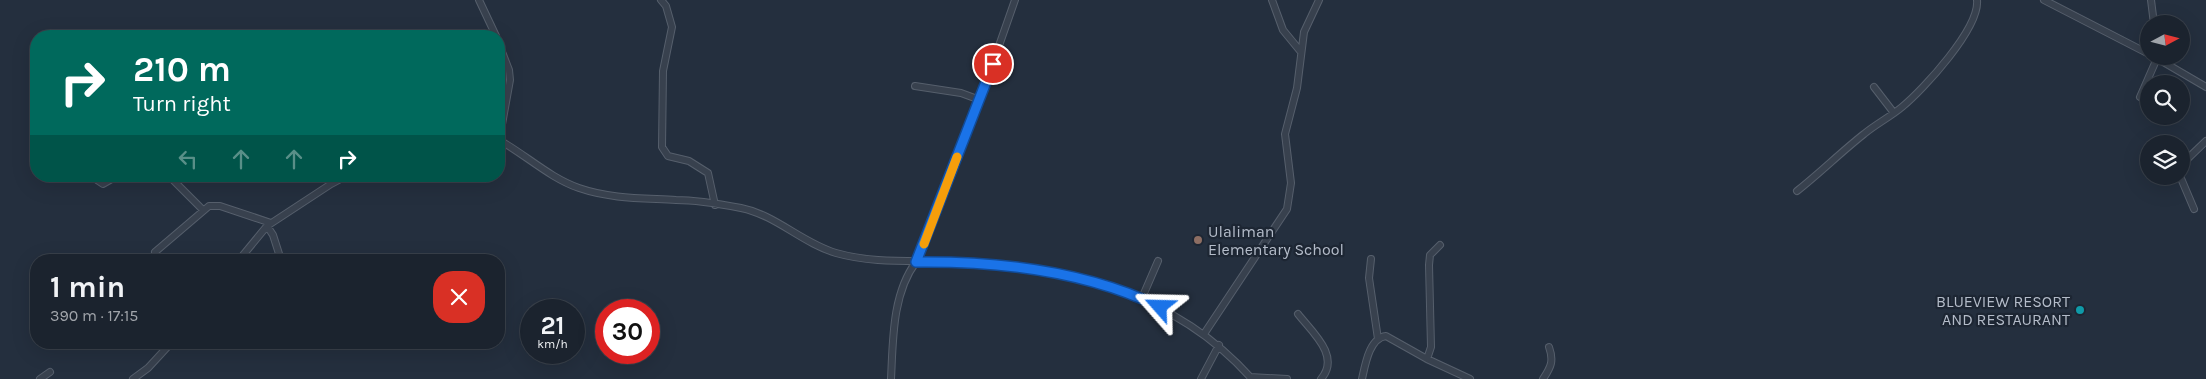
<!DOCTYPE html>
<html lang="en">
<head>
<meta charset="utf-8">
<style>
  body { margin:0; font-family:Karla,sans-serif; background:#242b36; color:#f1f3f6; height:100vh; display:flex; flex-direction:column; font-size:19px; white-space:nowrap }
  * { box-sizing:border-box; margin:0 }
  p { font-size:16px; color:#a0a4aa }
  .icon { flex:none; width:28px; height:28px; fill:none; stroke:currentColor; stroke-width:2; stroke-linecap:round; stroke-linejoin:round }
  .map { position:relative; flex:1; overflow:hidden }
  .panel { position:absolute; left:30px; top:254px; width:475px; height:95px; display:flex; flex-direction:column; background:#1b232e; border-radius:20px; box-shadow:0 5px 20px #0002,0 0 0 1px #39404a }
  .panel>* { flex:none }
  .guide { position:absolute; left:30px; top:30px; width:475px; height:152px; border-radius:20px; box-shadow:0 5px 20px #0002,0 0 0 1px #39404a; background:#00695c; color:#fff; overflow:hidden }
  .needle { width:32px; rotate:83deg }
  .controls { position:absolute; left:2140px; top:15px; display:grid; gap:10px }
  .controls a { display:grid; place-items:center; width:50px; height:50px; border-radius:50%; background:#1b232e; box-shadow:0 5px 20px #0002,0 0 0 1px #39404a; font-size:25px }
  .speed { position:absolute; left:520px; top:299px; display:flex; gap:10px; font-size:25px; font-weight:700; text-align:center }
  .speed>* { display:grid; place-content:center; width:65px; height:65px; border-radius:50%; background:#1b232e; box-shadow:0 5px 20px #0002,0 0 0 1px #39404a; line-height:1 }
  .speed small { font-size:12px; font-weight:400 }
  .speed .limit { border:8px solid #d22; background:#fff; color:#111 }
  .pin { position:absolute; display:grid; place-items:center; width:42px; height:42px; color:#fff; margin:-21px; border:2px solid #fff; border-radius:50%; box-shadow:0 1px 5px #0007 }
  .me { position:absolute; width:55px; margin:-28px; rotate:295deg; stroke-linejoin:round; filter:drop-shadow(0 0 4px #0008) }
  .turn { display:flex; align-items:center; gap:18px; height:105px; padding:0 20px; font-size:22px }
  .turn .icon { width:65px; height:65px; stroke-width:2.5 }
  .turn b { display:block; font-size:35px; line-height:42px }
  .lanes { display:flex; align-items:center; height:48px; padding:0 20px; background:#0003; justify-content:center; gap:25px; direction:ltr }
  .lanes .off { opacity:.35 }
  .round { display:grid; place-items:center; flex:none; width:52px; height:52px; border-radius:20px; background:#242b36 }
  .overview { display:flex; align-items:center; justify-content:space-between; height:85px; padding:0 20px }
  h1 { font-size:30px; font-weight:700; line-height:38px }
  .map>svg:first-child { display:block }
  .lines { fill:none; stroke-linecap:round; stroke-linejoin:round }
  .street-casing { stroke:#565f6c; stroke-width:8 }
  .street { stroke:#38414e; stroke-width:6 }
  .route-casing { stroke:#114b97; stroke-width:12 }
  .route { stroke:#1a73e8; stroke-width:9 }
  .slow { stroke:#f59e0b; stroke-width:9 }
  .education-dot { fill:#8d6e63; stroke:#1d2633; stroke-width:2 }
  .culture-dot { fill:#0f9aa8; stroke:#1d2633; stroke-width:2 }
  .labels { text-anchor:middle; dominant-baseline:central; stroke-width:4.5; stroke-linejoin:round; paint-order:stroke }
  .poi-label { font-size:16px; fill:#b4bcc9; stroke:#1d2633; text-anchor:start }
</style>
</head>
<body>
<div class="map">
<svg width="2206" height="379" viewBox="0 0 2206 379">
  <rect width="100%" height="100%" fill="#242f3e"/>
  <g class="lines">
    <defs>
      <path id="street" d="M479 0 496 36
        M661 0 666 6 672 27 663 71 662 147 668 156 689 161 708 173 715 205
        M1272 0 1283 30 1301 52
        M2044 0 2149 54
        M2151 0 2154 24
        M499 44 509 70 510 80 499 141
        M2153 56 2206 87
        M915 86 961 93 980 100
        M1874 87 1894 113
        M2140 97 2158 56
        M499 140C526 155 550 178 579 188 611 199 643 198 676 200 697 200 720 204 741 208 776 215 802 243 836 253 875 264 915 260 954 262 1068 269 1173 290 1252 379
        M2181 165 2206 141
        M91 176 103 184 117 176
        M169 176 203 210
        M2180 176 2194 209
        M1797 191C1820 173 1841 152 1864 134 1876 124 1890 117 1902 107 1923 90 1980 28 1977 0
        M267 226 273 235 281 260
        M155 252 209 206H220L271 223
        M1371 259 1369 278 1378 339
        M239 260 267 226 331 184 346 176
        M1142 298 1158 261
        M1298 314C1312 332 1341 356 1321 379
        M1204 334 1287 209 1291 183 1285 134 1297 88 1304 32 1319 0
        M1427 359 1431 347 1429 265 1430 255 1440 245
        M1250 377 1287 379
        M40 379 50 372
        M133 379 148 368 172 342
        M891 379C893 341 892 294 916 262L980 100 1015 0
        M1201 379 1219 345
        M1362 379C1365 366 1369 338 1386 336L1427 359 1470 379
        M1543 379C1551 367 1554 361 1549 347"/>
    </defs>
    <use href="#street" class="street-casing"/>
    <use href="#street" class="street"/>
  </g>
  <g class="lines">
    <defs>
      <path id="route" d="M993 64 916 262C998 261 1086 271 1160 307"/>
    </defs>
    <use href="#route" class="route-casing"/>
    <use href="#route" class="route"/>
    <path class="slow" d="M924 244 957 157"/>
  </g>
  <circle class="education-dot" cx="1198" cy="240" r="5"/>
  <circle class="culture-dot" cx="2080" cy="310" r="5"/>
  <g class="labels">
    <g class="poi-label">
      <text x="1208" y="231">Ulaliman<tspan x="1208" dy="18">Elementary School</tspan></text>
      <text x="2070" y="301" text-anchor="end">BLUEVIEW RESORT<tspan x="2070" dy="18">AND RESTAURANT</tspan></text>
    </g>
  </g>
</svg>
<div class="controls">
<a><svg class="needle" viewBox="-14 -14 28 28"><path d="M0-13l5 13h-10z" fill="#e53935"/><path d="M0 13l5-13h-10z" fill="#a0a4aa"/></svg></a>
<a><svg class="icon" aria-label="search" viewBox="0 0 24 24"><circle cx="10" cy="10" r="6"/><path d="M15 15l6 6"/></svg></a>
<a><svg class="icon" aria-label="layers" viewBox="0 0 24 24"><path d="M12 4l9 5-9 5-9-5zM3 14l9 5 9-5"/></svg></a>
</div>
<div class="speed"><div>21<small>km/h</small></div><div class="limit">30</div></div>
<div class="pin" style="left:993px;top:64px;background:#d93025"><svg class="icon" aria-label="arrive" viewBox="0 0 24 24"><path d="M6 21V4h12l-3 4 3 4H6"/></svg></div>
<svg class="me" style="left:1160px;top:307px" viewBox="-20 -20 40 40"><path d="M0-17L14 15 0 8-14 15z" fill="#1a73e8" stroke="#fff" stroke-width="4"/></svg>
<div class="guide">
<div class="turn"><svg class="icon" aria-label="right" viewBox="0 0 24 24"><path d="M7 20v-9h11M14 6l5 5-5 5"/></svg><div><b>210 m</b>Turn right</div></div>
<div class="lanes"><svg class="icon off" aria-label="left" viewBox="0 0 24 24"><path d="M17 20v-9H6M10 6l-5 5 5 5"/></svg><svg class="icon off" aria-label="ahead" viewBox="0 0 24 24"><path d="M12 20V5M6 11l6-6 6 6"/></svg><svg class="icon off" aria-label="ahead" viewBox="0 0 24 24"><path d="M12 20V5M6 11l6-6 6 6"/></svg><svg class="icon" aria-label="right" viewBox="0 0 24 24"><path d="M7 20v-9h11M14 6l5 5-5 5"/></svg></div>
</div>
<section class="panel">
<div class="overview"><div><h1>1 min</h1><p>390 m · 17:15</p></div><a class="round" style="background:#d93025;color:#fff"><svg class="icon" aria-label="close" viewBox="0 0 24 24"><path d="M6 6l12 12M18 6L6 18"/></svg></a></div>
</section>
</div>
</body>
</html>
